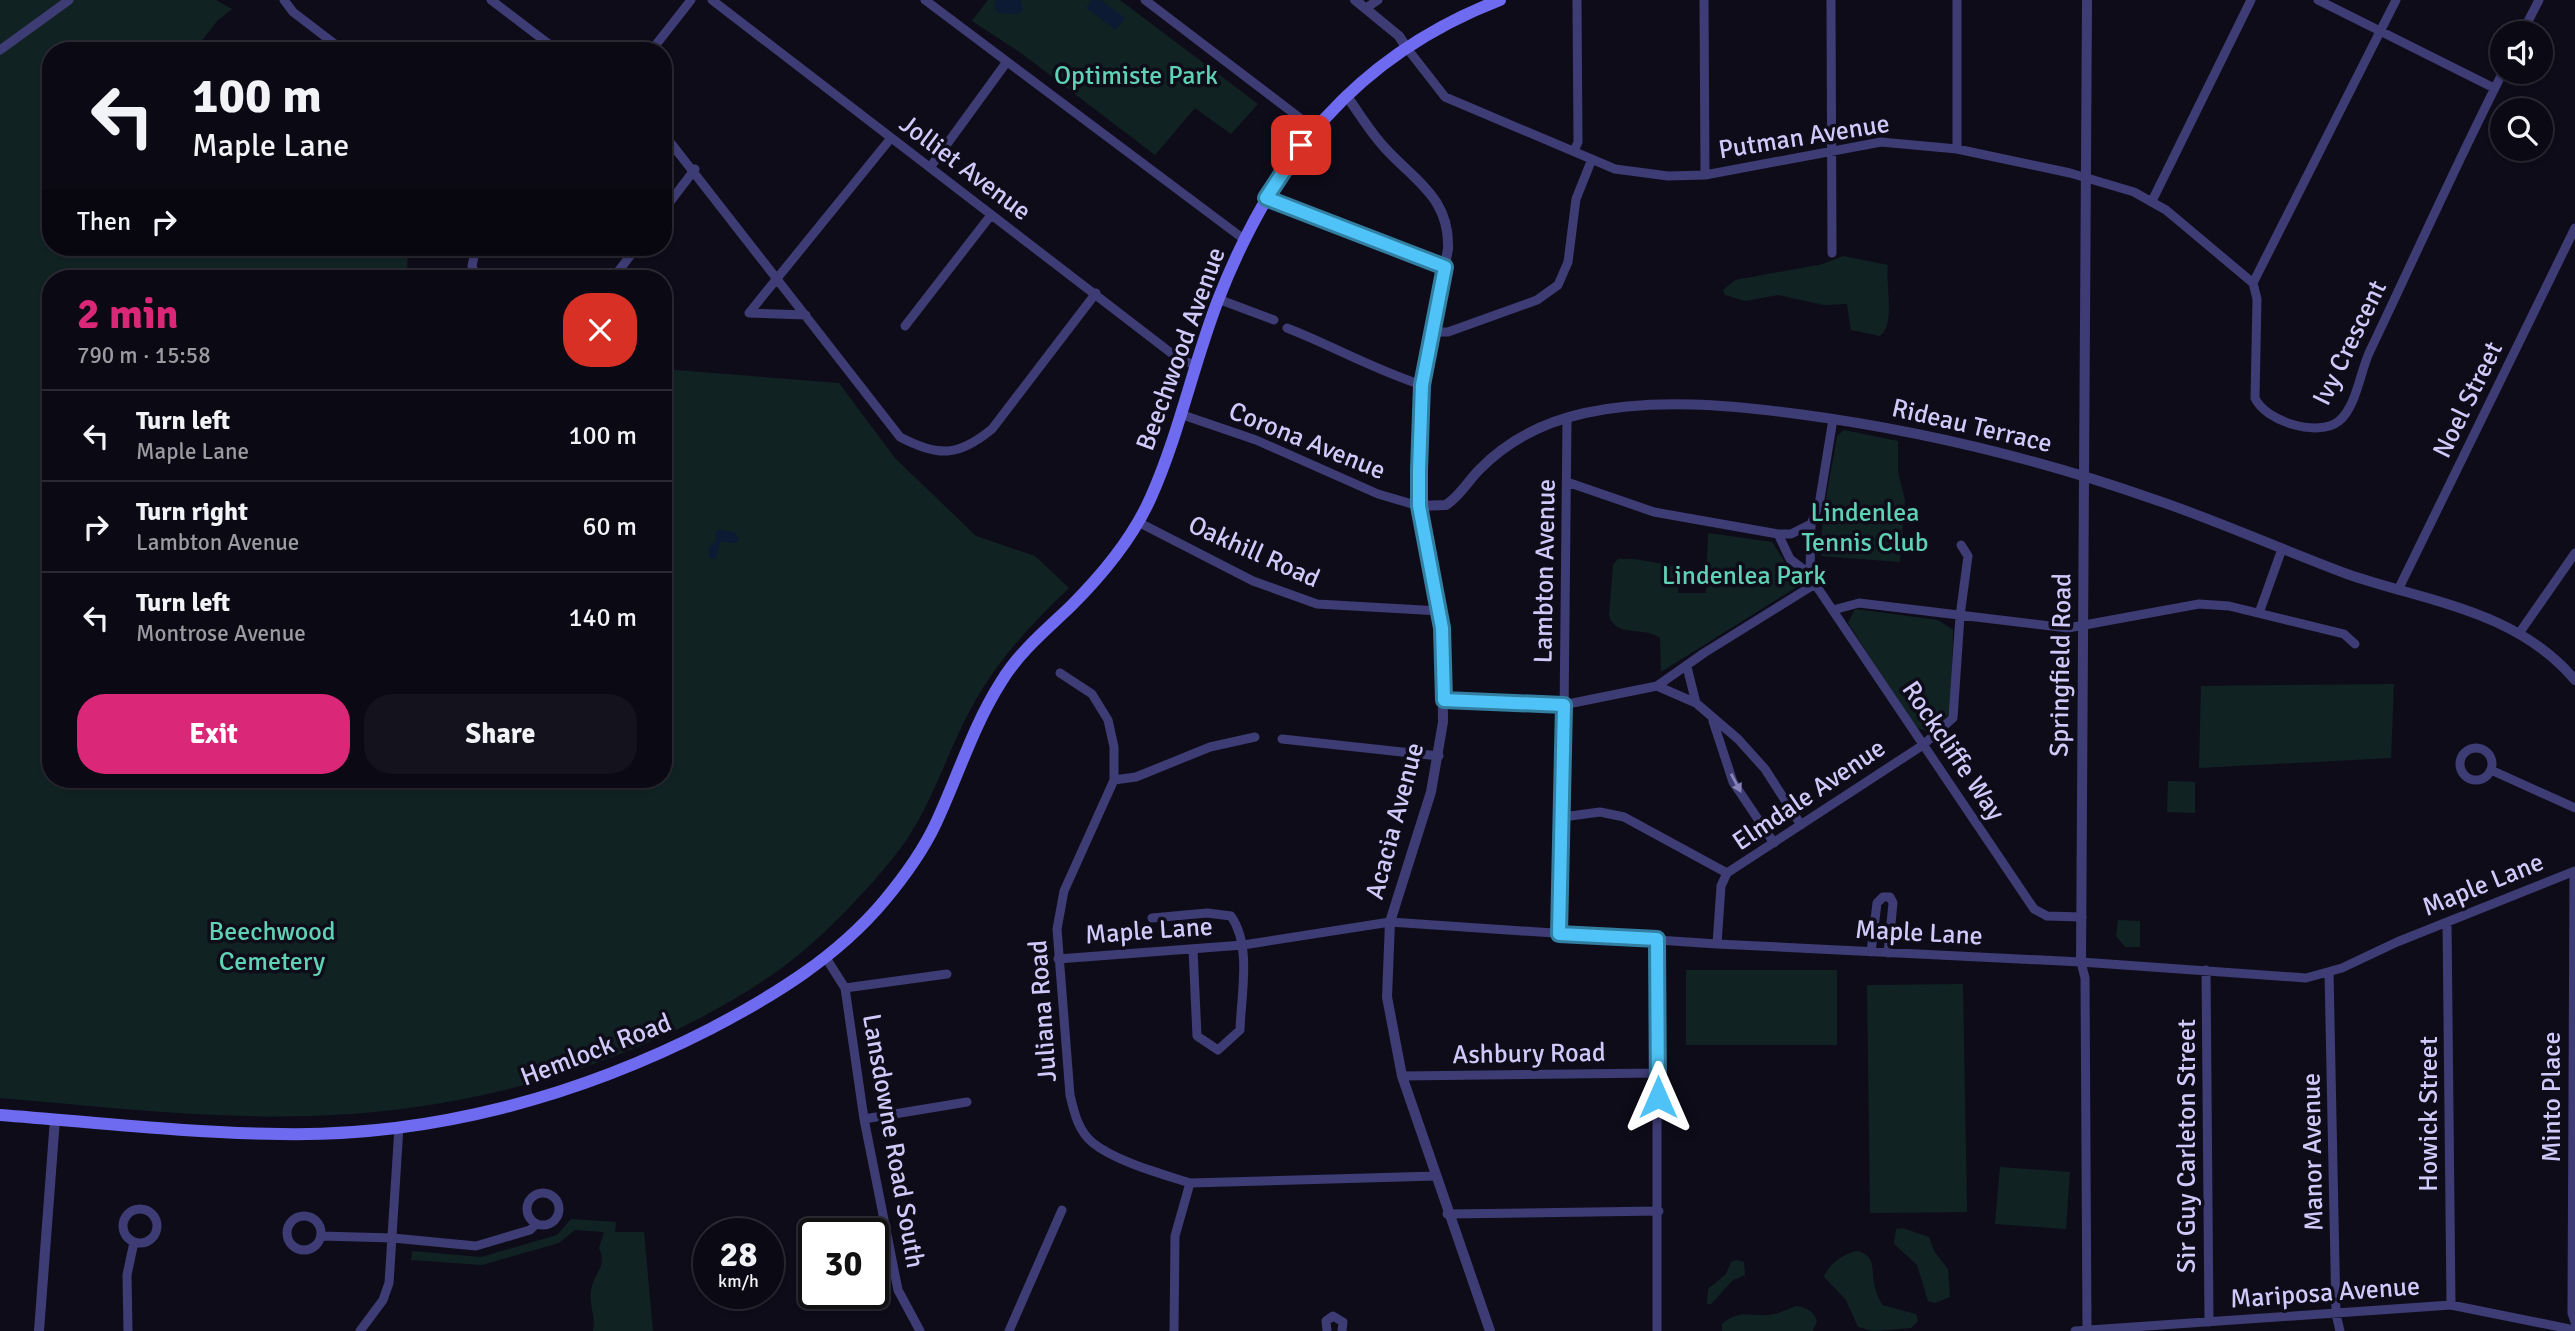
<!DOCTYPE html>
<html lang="en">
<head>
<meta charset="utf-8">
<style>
  body { margin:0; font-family:Signika,sans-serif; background:#14121d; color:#f1f3f6; height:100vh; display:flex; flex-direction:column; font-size:26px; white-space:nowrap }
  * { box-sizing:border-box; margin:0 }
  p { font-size:23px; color:#9a9aa0 }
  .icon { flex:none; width:38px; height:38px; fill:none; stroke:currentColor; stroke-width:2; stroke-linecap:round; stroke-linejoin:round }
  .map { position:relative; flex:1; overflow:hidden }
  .sheet { position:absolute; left:42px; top:270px; width:630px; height:518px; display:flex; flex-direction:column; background:#0b0914; border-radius:28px; box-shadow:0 2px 5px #0004,0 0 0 2px #2b2a34 }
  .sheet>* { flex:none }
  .top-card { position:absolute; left:42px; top:42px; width:630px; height:214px; border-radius:28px; box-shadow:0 2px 5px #0004,0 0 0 2px #2b2a34; background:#0b0914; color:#f1f3f6; overflow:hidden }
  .fabs { position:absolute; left:2490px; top:21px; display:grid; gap:14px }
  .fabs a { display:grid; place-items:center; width:63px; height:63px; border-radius:50%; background:#0b0914; box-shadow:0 2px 5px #0004,0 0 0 2px #2b2a34; font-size:35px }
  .speed { position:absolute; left:693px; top:1218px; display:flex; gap:14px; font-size:35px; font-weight:700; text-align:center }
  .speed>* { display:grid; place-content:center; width:91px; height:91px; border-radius:50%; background:#0b0914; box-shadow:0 2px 5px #0004,0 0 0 2px #2b2a34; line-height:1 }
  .speed small { font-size:18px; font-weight:400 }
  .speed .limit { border:4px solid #111; border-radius:10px; background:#fff; color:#111 }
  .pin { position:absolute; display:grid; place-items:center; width:60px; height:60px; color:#fff; margin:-30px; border-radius:14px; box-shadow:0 4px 10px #0006 }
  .me { position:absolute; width:77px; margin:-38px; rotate:0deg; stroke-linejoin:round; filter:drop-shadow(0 0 5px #0008) }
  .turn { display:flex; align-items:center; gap:24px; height:147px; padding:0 35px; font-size:32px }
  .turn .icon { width:91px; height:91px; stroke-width:2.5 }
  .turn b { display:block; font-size:49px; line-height:60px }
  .then { display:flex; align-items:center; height:66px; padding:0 35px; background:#0003; gap:14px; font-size:26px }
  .round { display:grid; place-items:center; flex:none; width:74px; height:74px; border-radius:28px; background:#14121d }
  .overview { display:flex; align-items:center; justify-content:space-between; height:119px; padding:0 35px }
  h1 { font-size:42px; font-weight:700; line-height:52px; color:#db2777 }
  .cta { display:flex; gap:14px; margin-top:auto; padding:14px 35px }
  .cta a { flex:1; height:80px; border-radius:28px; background:#db2777; color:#fff; font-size:28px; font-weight:700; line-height:80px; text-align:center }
  .cta a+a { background:#14121d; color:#f1f3f6 }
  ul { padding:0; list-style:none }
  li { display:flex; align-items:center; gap:21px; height:91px; padding:0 35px; border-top:2px solid #2b2a34 }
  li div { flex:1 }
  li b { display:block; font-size:26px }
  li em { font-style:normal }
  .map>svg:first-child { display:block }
  .green { fill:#102322 }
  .water { fill:#0c1a33 }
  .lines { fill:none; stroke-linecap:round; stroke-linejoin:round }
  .minor { stroke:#3e3c74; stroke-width:9 }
  .tertiary { stroke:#3e3c74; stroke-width:10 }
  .secondary { stroke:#6f6bf0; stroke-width:12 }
  .oneway { fill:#8783b7 }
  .route-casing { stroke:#337fa1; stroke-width:18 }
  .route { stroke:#4fc3f7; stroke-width:12 }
  .labels { text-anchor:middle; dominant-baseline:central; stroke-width:7; stroke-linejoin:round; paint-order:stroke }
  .park-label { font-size:26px; fill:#5fd1b5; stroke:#0f0c1a }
  .street-label { font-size:26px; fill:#d0cafa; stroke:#0f0c1a }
</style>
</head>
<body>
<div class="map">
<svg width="2575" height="1331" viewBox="0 0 2575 1331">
  <rect width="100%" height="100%" fill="#0f0c1a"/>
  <path class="green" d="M0 0H216L232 9 218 20 196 48 198 51H51V247H408L407 278H51V779H663V369L839 383 895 458 976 536 1035 556 1069 588C1027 628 991 667 965 720 942 766 927 817 893 858 863 895 821 939 783 967 658 1058 484 1108 331 1115 223 1121 108 1107 0 1098Z
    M988 0H1120L1258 104 1231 134 1195 108 1155 155 1021 53 972 21Z
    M1843 256 1888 265C1885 283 1896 324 1880 336L1851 330 1847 304 1824 305 1778 295 1745 301 1725 295 1723 290 1735 280 1823 264Z
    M1844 430 1898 441V472L1905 500 1900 562 1821 556C1820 516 1831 476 1837 436Z
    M1708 533 1772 542 1800 585 1661 672 1660 638C1645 626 1616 638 1609 616L1613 565 1618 559C1640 557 1657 565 1679 566L1678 593H1706Z
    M1855 609 1938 620 1953 630 1952 701C1949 719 1942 726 1926 731L1915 727 1848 623Z
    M2394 684 2391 758 2199 768 2201 686Z
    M2168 781 2195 782V813L2167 812Z
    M2118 920 2140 921V947H2125L2116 936Z
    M1686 970H1837V1045H1686Z
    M1963 984 1967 1212 1870 1213 1867 985Z
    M2000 1167 2070 1172 2066 1229 1995 1224Z
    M571 1219 616 1222 615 1232H644L653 1331H593C596 1316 589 1306 591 1291 593 1273 608 1268 599 1248L604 1232 575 1230 559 1243 482 1265 411 1260 412 1251 481 1257 557 1235Z
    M1903 1228 1929 1237 1934 1251 1948 1269 1950 1297 1935 1303 1928 1301 1917 1265 1894 1244 1896 1229Z
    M1858 1251C1876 1257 1871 1267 1874 1283 1875 1291 1879 1298 1882 1305L1916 1314 1918 1321 1911 1328 1873 1331 1858 1327 1846 1300 1824 1277C1827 1265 1846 1252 1858 1251Z
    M1736 1260 1744 1262 1745 1275 1733 1280 1711 1304H1707L1708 1289 1726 1274 1731 1262Z
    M1796 1306C1806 1307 1814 1312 1817 1321L1813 1331H1722V1324C1740 1309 1749 1317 1769 1315 1778 1314 1788 1309 1796 1306Z"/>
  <path class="water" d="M996 0H1021L1023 10 1018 14 999 13 994 8Z
    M1092 0H1101L1125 18 1116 30 1086 8Z
    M719 529 735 533 739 539 736 543 720 542 716 559 709 558 708 549 717 539 715 534Z"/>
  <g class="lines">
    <path class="minor" d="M284 0 293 12 344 51
      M491 0 558 51
      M712 0 1175 356 1196 366
      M925 0 1245 240
      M1145 0 1313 128
      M1704 0 1705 175
      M1831 0 1832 253
      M1957 0V149
      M2318 0 2494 88
      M2396 0 2253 283 2257 299 2255 398C2265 421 2318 438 2339 421 2356 407 2360 373 2369 353 2414 259 2456 164 2503 72
      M1366 8 1378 0
      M2522 33 2539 0
      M1406 47 1445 97 1615 169 1668 176 1705 175 1881 142 1957 149 2070 173 2134 192 2166 210 2253 283
      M0 50 69 0
      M651 51 691 0
      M663 133 900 437C938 457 958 457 992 429L1096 293
      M1574 151 1578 142 1577 0
      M931 166 1006 63
      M1266 198 1445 267
      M2152 201 2251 0
      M663 211 695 169
      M476 247 472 266 477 278
      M613 278 637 247
      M1218 299 1274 320
      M806 315 749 313 891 138
      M905 326 991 215
      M1287 328C1333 346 1375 370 1422 385
      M1432 332H1448L1537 300 1558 285 1568 262 1576 199 1592 159
      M1180 414 1256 440 1378 494 1419 506
      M1833 419 1819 505 1811 524 1810 574 1815 584 2034 909 2047 916 2082 917
      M1567 482 1654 512 1778 534H1791L1811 524
      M1138 522 1253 581 1317 604 1440 611
      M1778 534 1790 559 1810 574
      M2398 590 2575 228
      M1833 610 1859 603 2068 628 2199 604 2229 606 2344 634 2355 644
      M2259 613 2282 549
      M2520 632 2575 553
      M1060 673 1092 694 1108 720 1114 747V780L1064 891 1057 929 1070 1095C1074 1112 1078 1131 1093 1143 1115 1161 1162 1174 1190 1183L1436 1176
      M1657 686 1696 703 1687 667
      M1444 700 1553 707 1657 686 1704 653 1815 584
      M1696 703 1738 739 1765 769 1801 825
      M1713 721 1733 782 1774 843
      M1282 739 1439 756
      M2460 764a16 16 0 1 1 32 0a16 16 0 1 1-32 0Z
      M2491 770 2575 808
      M1114 780 1136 777 1210 747 1255 737
      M1563 817 1600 812 1624 817 1727 873
      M2574 872 2572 1313 2575 1322
      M1727 873 1923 745 1953 718 1960 616 1968 556 1961 545
      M1152 918 1207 913 1231 916C1252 946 1241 995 1240 1030L1218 1050 1197 1036 1193 949
      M2447 922 2451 1305
      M1559 934 1563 817 1567 418
      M1717 944 1721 886 1727 873
      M1871 952 1877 903 1883 897H1890L1893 903 1888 953
      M826 958 845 988 864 1119 898 1290 920 1331
      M1058 959 1243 945 1390 922 1717 944 2081 962 2306 978 2342 968 2397 942 2575 871
      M2081 962 2085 978 2087 1331
      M2206 970 2209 1322
      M2329 972 2336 1314 2340 1331
      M845 988 947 974
      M1402 1076 1657 1073
      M864 1119 967 1102
      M527 1209a16 16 0 1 1 32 0a16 16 0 1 1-32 0Z
      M123 1226a17 17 0 1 1 34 0a17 17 0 1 1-34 0Z
      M1447 1214 1659 1211
      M287 1233a17 17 0 1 1 34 0a17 17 0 1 1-34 0Z
      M321 1236 393 1238 476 1246 530 1230 536 1224
      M128 1331 127 1275 134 1242
      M360 1331 383 1300 389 1283 399 1127
      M1009 1331 1062 1210
      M1174 1331 1175 1236 1190 1183
      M1327 1331 1326 1321 1333 1316 1343 1322 1342 1331
      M1657 1331V939
      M2075 1331 2451 1305 2575 1330"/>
    <path class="tertiary" d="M1355 0 1399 36 1406 47
      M1346 95C1359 113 1370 132 1385 148 1416 182 1450 198 1448 249L1422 385 1419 447V506L1442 628 1443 722 1431 792 1390 922 1387 997 1402 1076 1490 1331
      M1419 506 1446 505C1460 496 1468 481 1479 470 1509 439 1544 422 1585 413 1653 398 1730 405 1798 414 1918 430 2039 459 2153 499 2219 521 2282 550 2347 574 2428 602 2516 610 2575 680
      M2081 962 2087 0
      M39 1331 55 1119"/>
    <path class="secondary" d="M0 1115C93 1122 187 1133 280 1134 430 1137 577 1097 710 1029 775 995 837 957 884 901 904 877 923 851 936 823 958 776 973 726 1001 682 1020 651 1046 630 1071 606 1102 575 1133 538 1151 497 1179 434 1193 365 1218 300 1273 159 1355 56 1500 0"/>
  </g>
  <defs><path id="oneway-solid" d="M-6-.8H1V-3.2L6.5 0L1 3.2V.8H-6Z" transform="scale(1.75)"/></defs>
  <use class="oneway" href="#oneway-solid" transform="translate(1736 783) rotate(62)"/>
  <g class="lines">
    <defs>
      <path id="route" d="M1301 145 1266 198 1445 267 1422 385 1419 470V506L1442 628 1444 700 1564 705 1559 934 1657 939 1658 1097"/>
    </defs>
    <use href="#route" class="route-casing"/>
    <use href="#route" class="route"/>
  </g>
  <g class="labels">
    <g class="park-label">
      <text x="1136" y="76">Optimiste Park</text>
      <text x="1865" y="513">Lindenlea<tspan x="1865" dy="30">Tennis Club</tspan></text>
      <text x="1744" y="576">Lindenlea Park</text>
      <text x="272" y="932">Beechwood<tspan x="272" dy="30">Cemetery</tspan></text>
    </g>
    <g class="street-label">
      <text transform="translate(1804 137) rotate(-9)">Putman Avenue</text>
      <text transform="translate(965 168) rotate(37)">Jolliet Avenue</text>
      <text transform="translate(2350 343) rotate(-64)">Ivy Crescent</text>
      <text transform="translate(1181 349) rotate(-70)">Beechwood Avenue</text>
      <text transform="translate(2468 400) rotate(-64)">Noel Street</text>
      <text transform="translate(1972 426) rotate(13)">Rideau Terrace</text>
      <text transform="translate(1307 441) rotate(22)">Corona Avenue</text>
      <text transform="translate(1254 552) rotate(24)">Oakhill Road</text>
      <text transform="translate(1545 571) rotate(-89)">Lambton Avenue</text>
      <text transform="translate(2061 665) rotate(-89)">Springfield Road</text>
      <text transform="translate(1953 751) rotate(56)">Rockcliffe Way</text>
      <text transform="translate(1809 795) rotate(-34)">Elmdale Avenue</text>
      <text transform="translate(1395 821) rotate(-75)">Acacia Avenue</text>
      <text transform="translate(2483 885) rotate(-22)">Maple Lane</text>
      <text transform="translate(1149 931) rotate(-4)">Maple Lane</text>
      <text transform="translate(1919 933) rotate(3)">Maple Lane</text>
      <text transform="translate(1043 1011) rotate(-94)">Juliana Road</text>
      <text transform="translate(596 1050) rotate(-21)">Hemlock Road</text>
      <text transform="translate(1529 1054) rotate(-1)">Ashbury Road</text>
      <text transform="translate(2552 1097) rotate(-90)">Minto Place</text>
      <text transform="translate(2429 1114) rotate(-90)">Howick Street</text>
      <text transform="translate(893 1141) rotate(80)">Lansdowne Road South</text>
      <text transform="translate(2187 1146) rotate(-90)">Sir Guy Carleton Street</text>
      <text transform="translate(2313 1152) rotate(-91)">Manor Avenue</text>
      <text transform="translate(2325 1293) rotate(-4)">Mariposa Avenue</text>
    </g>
  </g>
</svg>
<div class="fabs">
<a><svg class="icon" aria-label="sound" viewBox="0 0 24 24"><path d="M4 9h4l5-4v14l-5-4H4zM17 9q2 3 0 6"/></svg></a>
<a><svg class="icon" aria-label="search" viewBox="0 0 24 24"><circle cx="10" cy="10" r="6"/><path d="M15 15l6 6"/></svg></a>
</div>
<div class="speed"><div>28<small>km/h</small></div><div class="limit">30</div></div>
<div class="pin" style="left:1301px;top:145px;background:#d93025"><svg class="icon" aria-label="arrive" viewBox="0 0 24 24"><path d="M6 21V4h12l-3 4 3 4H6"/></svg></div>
<svg class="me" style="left:1658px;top:1097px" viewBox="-20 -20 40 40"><path d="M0-17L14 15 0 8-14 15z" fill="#4fc3f7" stroke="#fff" stroke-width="4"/></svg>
<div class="top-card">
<div class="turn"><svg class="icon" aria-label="left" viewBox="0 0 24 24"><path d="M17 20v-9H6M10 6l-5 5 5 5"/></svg><div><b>100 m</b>Maple Lane</div></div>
<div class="then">Then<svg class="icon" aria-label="right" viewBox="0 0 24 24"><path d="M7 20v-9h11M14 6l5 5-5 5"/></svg></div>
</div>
<section class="sheet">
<div class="overview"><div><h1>2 min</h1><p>790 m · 15:58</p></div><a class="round" style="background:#d93025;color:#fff"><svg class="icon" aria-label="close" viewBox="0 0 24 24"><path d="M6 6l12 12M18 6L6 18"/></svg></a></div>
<ul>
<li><svg class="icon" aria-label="left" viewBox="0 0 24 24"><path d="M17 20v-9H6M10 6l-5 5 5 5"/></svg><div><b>Turn left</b><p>Maple Lane</p></div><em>100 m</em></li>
<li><svg class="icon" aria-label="right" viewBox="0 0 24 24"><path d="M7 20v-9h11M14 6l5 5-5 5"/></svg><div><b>Turn right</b><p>Lambton Avenue</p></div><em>60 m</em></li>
<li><svg class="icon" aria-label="left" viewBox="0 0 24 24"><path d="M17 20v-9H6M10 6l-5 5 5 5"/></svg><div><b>Turn left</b><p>Montrose Avenue</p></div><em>140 m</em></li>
</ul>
<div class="cta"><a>Exit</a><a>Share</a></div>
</section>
</div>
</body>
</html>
